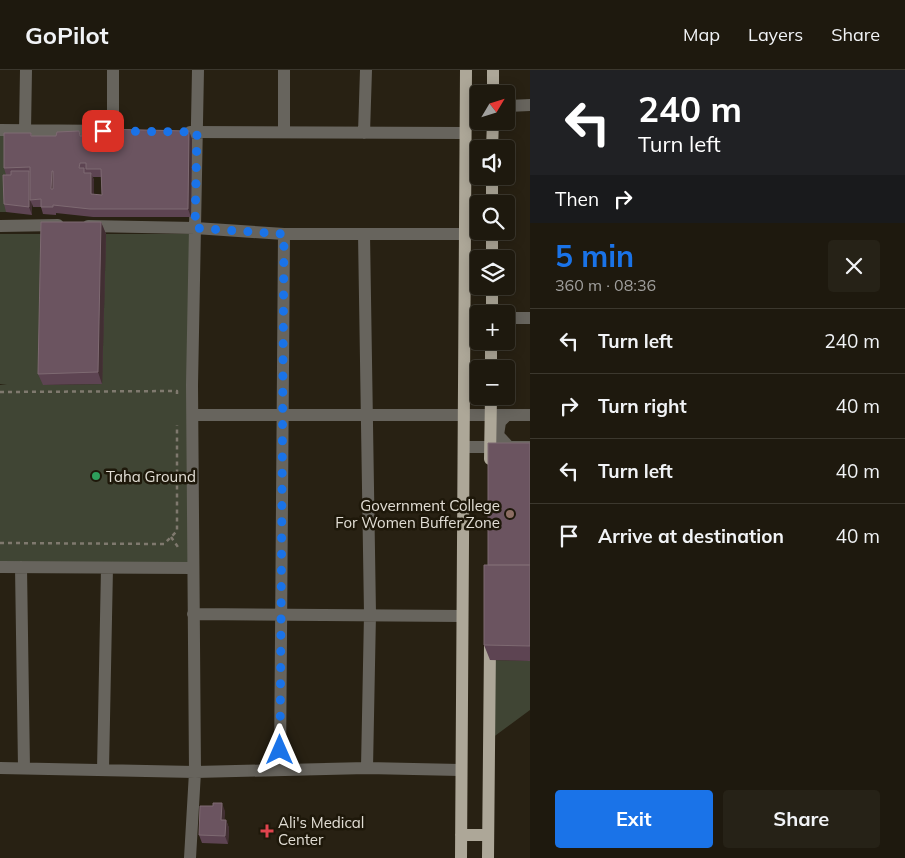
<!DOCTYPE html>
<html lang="en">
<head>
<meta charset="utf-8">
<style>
  body { margin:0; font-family:Mulish,sans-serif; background:#262217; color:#f1f3f6; height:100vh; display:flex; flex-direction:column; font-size:19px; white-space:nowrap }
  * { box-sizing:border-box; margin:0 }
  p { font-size:16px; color:#a1a09e }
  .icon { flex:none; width:28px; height:28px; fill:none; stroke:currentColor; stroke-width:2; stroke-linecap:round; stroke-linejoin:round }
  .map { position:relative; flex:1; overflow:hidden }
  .side { display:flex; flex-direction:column; background:#1e190e; width:375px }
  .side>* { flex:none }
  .top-card { background:#202124; color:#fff; overflow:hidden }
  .needle { width:32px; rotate:52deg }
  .buttons { position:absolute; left:470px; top:15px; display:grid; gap:10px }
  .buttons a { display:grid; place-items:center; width:45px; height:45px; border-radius:5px; background:#1e190e; box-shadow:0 2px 12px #0003,0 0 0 1px #3c382e; font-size:25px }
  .pin { position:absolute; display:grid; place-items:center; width:42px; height:42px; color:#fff; margin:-21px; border-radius:10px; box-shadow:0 2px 8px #0006 }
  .me { position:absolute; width:55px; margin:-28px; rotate:0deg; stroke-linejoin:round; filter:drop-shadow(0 0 4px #0008) }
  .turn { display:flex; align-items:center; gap:18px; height:105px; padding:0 25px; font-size:22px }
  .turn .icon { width:65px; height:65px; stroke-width:2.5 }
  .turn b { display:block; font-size:35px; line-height:42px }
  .then { display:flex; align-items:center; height:48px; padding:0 25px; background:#0003; gap:10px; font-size:19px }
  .round { display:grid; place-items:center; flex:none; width:52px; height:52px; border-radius:5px; background:#262217 }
  .summary { display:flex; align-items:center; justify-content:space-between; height:85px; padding:0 25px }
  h1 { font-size:30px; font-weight:700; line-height:38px; color:#1a73e8 }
  .primary-button { display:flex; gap:10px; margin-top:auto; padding:10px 25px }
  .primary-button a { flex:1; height:58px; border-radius:5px; background:#1a73e8; color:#fff; font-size:20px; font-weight:700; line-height:58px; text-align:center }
  .primary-button a+a { background:#262217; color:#f1f3f6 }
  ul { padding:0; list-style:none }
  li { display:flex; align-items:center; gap:15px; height:65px; padding:0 25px; border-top:1px solid #3c382e }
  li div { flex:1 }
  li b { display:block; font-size:19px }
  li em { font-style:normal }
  header { display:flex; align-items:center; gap:30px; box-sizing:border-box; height:70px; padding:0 25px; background:#1e190e; border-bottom:1px solid #3c382e }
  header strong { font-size:24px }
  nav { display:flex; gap:28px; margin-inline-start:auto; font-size:18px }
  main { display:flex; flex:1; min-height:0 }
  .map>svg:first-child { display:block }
  .green { fill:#404534 }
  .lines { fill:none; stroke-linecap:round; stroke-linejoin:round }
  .path { stroke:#7f796e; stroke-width:2.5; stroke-dasharray:4 4; stroke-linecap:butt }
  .minor { stroke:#67645d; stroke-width:12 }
  .major { stroke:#ada798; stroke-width:12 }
  .wall { fill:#5d4452; fill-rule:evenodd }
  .shaded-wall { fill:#422f33 }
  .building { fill:#6b5460; stroke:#7e6a72; fill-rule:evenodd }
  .route { stroke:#1a73e8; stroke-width:9; stroke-dasharray:0 16.2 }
  .leisure-dot { fill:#2e9e5b; stroke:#1e180a; stroke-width:2 }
  .education-dot { fill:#8d6e63; stroke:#1e180a; stroke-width:2 }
  .health-dot { fill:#e0444e; stroke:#1e180a; stroke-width:2 }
  .labels { text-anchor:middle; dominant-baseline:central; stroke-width:5; stroke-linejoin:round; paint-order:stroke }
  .poi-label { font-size:15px; fill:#e2ded5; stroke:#1e180a; text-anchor:start }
</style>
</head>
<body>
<header>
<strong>GoPilot</strong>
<nav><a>Map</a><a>Layers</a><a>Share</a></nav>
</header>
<main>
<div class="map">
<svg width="530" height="788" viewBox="0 0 530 788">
  <rect width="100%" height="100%" fill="#282113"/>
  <path class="green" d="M0 63 6 64V142H0Z
    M0 164H45L43 315 102 314 106 164H195L193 498 0 497V315H7L0 314Z
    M490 590 530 591V640L488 671Z"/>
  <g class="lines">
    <path class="path" d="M0 322 177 321V324
      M171 467 180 480
      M0 473 164 474 177 461V355"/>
    <path class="minor" d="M466 36H479
      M506 36 530 35
      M0 60 117 61
      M25 61 26 0
      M113 61V0
      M190 62 465 63
      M284 62V0
      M364 63 366 0
      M0 156 58 155
      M88 156 195 158 284 164H465
      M364 164 370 544 367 698
      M506 248H530
      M193 345H530
      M507 345 500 352 498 365 509 377
      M464 377H530
      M0 497 193 498
      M21 497 24 698
      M193 544 462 546
      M0 698 195 702 367 698 460 700
      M103 700 107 498
      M280 700 284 164
      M190 788 195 702 192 315 198 0"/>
    <path class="major" d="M493 24V0
      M492 79 493 51
      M492 134V106
      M492 189V161
      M492 244V216
      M491 299V271
      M490 389 491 326
      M461 765H488
      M461 788 466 0
      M488 788 490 574"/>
  </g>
  <path class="wall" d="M79 61 81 66 189 61 192 69 191 147H93L56 143V145L43 144 41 137H33L32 134V145L6 142 4 134 6 105 4 98 31 63 32 66H56ZM93 107H101L102 125H94V111Z
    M101 152 106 164 102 314 43 315 38 304Z
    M530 373V591L490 590 484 575 488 495Z
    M213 736 225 741 224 750H226L229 758 228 774 202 773 199 765Z"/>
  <path class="shaded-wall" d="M189 61 192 69 191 147 188 139Z
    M29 101 32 109 30 130 32 134V145L29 137Z
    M52 101 55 109 54 127 51 119Z
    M91 103 94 111V132L91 124Z
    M101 152 106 164 102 314 98 302Z
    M222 733 225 741 224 758 221 750Z
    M226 750 229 758 228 774 225 766Z"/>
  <path class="building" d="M100 59 189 61 188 139H90L53 135V137H41V129L30 130V97L4 98V63H31V66H56L57 62 79 61 80 66H101ZM80 93H86V99H101L102 125 91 124V103H84V98H79ZM52 101H53V119H51Z
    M11 101H29V137L4 134 3 105H11Z
    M41 152H101L98 302 38 304Z
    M488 373H530V495H488Z
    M484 495H530V576L484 575Z
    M213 733H222L221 750H226L225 766 199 765 200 736H213Z"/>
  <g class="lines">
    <path class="route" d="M103 61 197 62 195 158 284 164 280 680"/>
  </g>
  <circle class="leisure-dot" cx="96" cy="406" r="5"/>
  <circle class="education-dot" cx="510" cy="444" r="5"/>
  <path class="health-dot" d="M264.5 753.5h5v5h5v5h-5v5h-5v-5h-5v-5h5z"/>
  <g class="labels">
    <g class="poi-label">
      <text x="106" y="406">Taha Ground</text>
      <text x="500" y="435" text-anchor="end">Government College<tspan x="500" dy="17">For Women Buffer Zone</tspan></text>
      <text x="278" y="752">Ali's Medical<tspan x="278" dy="17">Center</tspan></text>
    </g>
  </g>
</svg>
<div class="buttons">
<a><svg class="needle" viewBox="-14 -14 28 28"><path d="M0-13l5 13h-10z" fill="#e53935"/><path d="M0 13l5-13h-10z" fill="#a1a09e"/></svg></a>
<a><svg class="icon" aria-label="sound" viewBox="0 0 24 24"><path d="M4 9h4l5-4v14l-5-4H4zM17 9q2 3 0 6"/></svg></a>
<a><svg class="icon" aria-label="search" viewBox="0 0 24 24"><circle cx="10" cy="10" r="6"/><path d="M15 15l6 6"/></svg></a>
<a><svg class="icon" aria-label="layers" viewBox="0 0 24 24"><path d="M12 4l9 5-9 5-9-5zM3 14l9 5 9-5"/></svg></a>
<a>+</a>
<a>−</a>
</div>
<div class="pin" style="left:103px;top:61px;background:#d93025"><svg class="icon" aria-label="arrive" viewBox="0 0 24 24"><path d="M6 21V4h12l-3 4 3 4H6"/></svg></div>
<svg class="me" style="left:280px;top:680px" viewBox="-20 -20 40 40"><path d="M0-17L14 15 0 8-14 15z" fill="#1a73e8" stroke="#fff" stroke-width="4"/></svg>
</div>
<section class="side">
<div class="top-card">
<div class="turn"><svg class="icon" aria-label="left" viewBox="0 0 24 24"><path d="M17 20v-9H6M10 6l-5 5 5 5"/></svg><div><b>240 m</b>Turn left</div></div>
<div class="then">Then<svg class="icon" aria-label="right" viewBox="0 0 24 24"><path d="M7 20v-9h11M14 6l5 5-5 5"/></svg></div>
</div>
<div class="summary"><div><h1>5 min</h1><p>360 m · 08:36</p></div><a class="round"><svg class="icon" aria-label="close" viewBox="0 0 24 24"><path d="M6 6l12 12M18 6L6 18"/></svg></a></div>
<ul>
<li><svg class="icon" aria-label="left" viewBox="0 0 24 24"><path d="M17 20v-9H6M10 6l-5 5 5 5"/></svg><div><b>Turn left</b></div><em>240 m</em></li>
<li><svg class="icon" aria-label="right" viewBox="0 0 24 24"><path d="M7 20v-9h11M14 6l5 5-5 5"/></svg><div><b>Turn right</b></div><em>40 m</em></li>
<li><svg class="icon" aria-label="left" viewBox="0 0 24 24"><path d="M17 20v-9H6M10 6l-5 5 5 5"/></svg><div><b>Turn left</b></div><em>40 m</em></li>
<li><svg class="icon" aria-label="arrive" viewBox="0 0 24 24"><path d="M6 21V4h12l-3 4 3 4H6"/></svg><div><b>Arrive at destination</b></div><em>40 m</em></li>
</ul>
<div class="primary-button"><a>Exit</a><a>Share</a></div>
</section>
</main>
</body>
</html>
